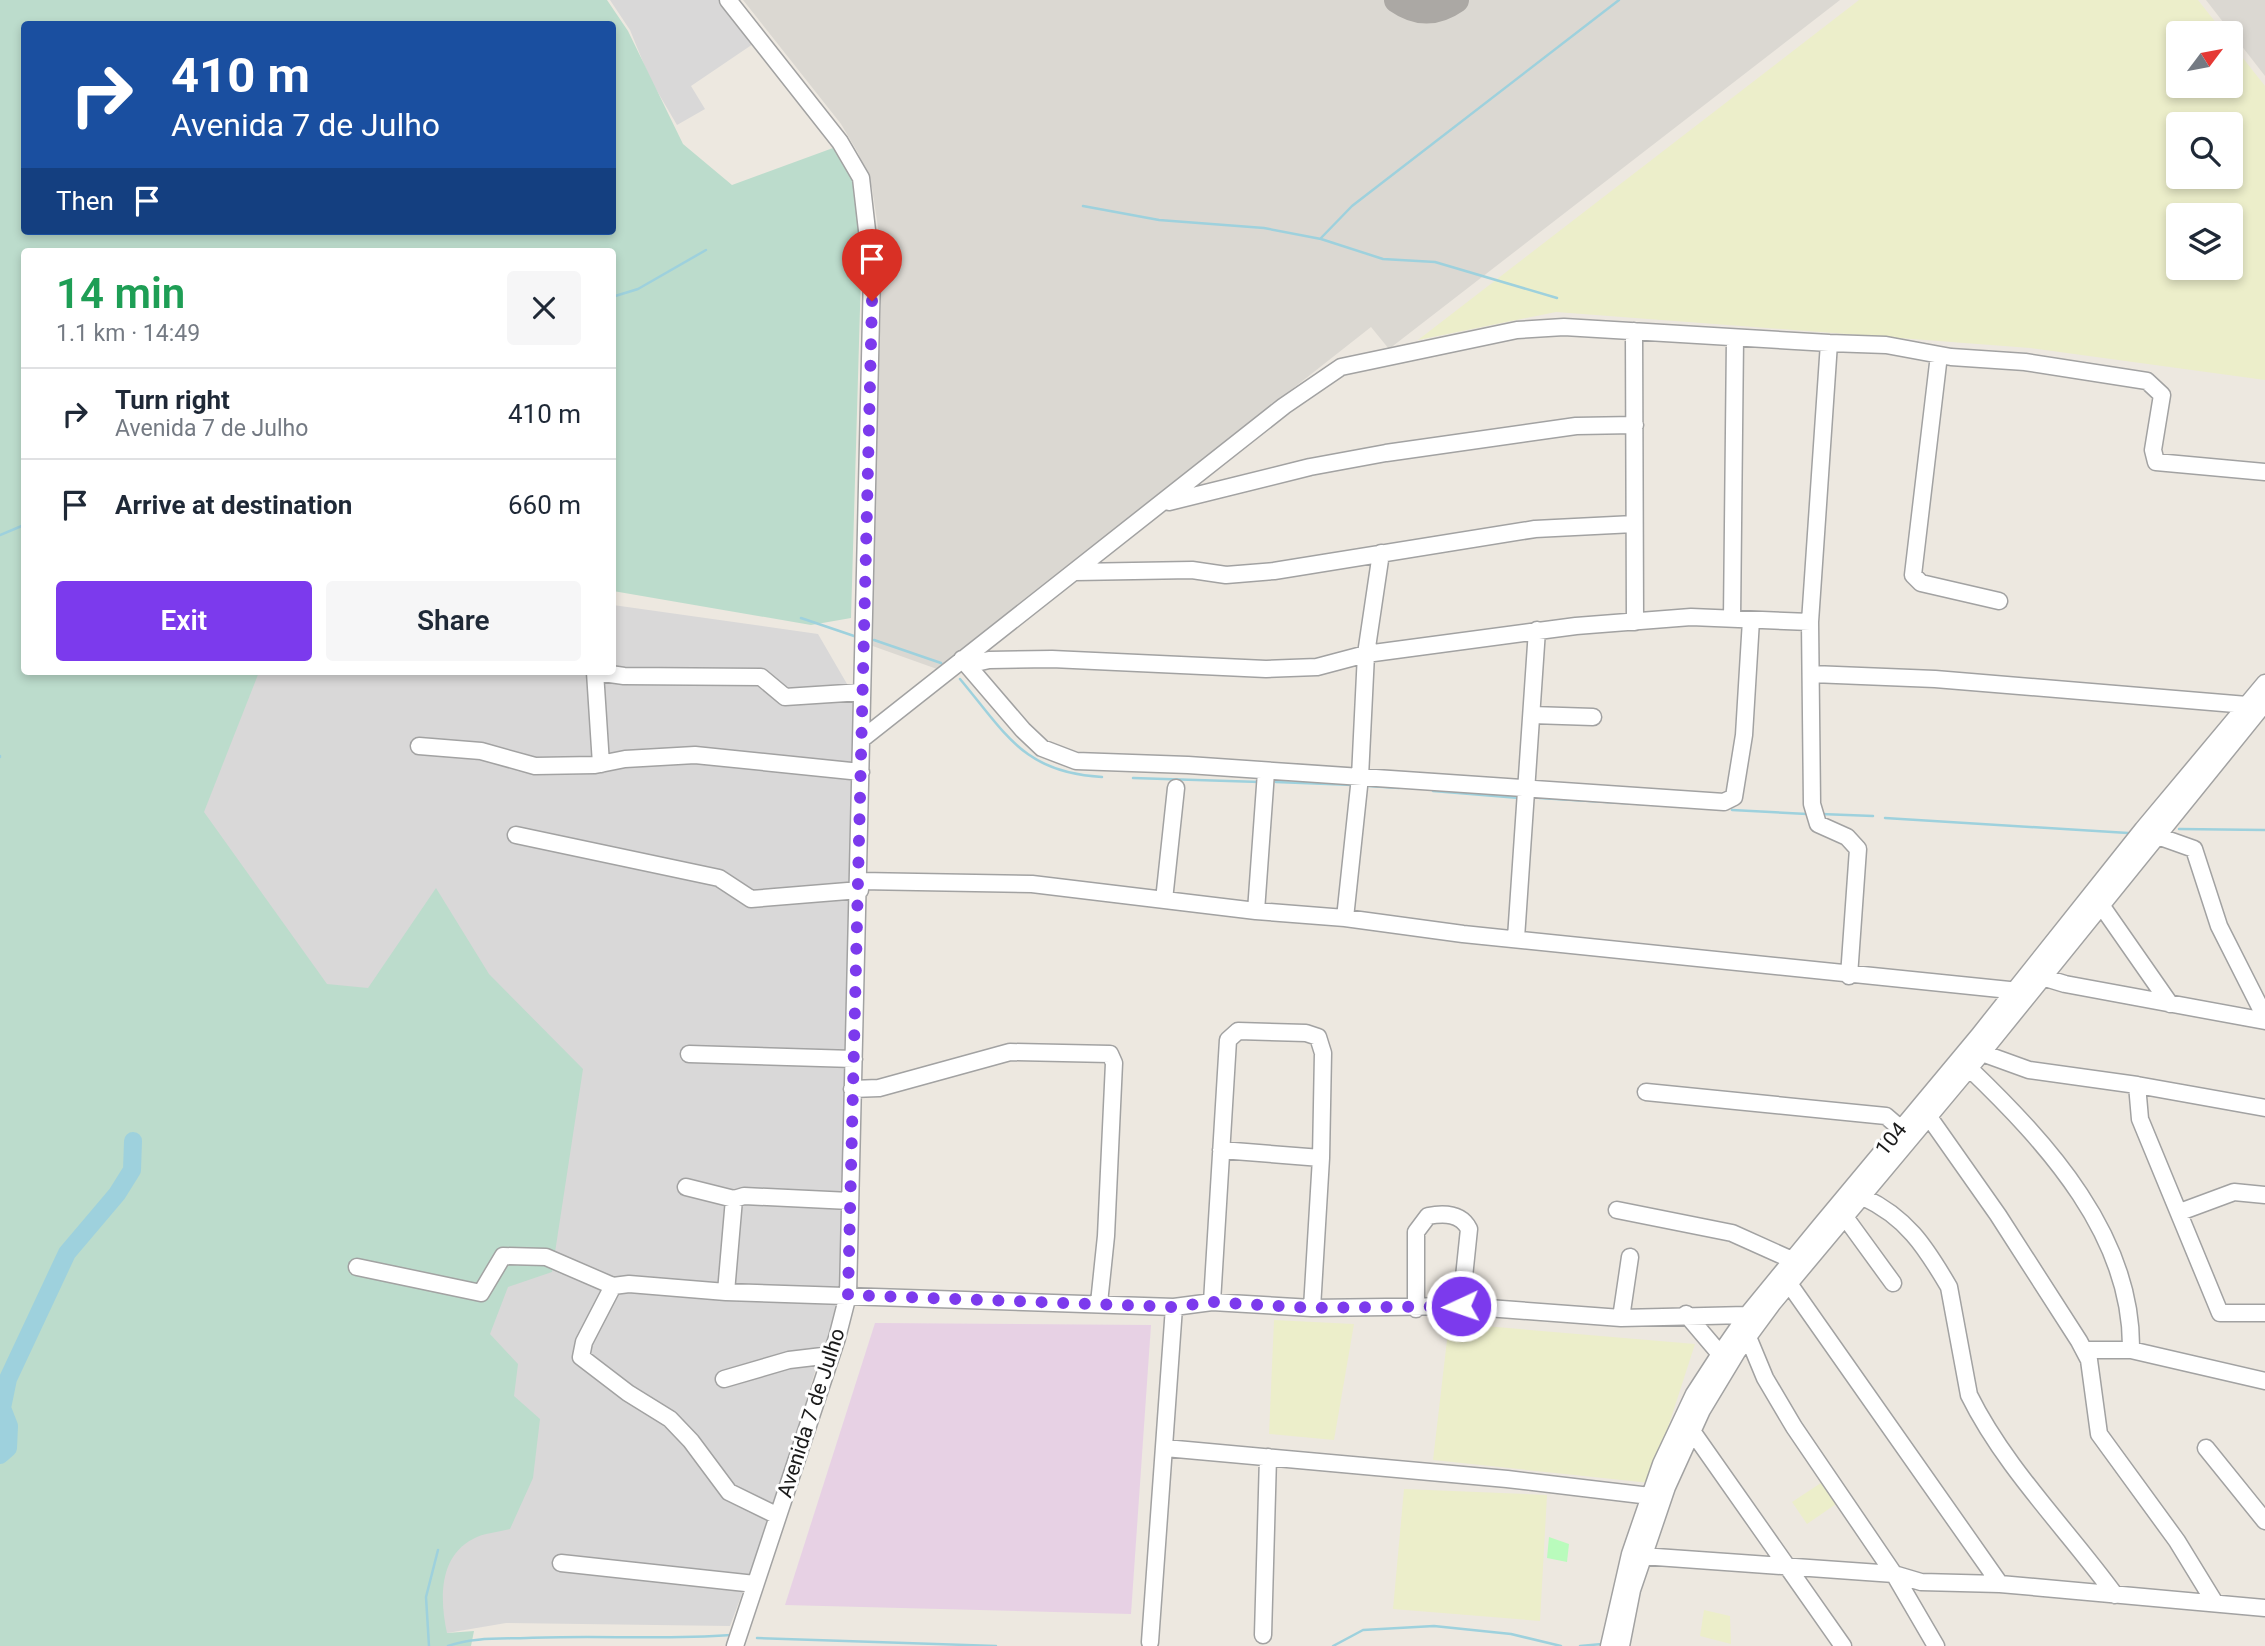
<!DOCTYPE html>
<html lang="en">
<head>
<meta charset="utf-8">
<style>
  body { margin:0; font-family:Roboto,sans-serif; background:#f6f6f7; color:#1f2937; height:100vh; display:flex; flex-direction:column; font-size:26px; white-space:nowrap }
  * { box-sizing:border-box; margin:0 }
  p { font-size:23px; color:#747a83 }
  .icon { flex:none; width:38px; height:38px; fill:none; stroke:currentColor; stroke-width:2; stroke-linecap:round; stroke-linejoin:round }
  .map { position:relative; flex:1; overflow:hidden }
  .details { position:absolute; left:21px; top:248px; width:595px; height:427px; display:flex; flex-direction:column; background:#fff; border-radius:7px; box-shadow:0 4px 10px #0003 }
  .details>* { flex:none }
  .banner { position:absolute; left:21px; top:21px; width:595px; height:214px; border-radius:7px; box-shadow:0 4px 10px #0003; background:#1a4fa0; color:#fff; overflow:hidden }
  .needle { width:46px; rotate:58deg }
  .controls { position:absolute; left:2166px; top:21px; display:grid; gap:14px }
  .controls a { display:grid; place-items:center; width:77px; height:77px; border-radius:7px; background:#fff; box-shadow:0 4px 10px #0003; font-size:35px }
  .pin { position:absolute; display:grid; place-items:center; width:60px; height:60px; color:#fff; margin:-72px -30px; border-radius:50% 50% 50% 0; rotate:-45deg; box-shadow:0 0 7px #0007 }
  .pin .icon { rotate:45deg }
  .me { position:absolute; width:77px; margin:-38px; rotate:267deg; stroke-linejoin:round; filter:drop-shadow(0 0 5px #0008) }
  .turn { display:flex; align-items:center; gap:24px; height:147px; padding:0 35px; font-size:32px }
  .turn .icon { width:91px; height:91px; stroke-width:2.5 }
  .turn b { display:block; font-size:49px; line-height:60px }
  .then { display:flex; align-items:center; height:66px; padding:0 35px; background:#0003; gap:14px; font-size:26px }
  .round { display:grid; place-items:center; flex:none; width:74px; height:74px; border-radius:7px; background:#f6f6f7 }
  .overview { display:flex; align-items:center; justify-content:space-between; height:119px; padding:0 35px }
  h1 { font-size:42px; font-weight:600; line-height:52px; color:#1e9e55 }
  .primary-button { display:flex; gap:14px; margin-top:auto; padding:14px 35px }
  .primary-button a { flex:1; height:80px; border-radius:7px; background:#7c3aed; color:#fff; font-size:28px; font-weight:600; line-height:80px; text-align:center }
  .primary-button a+a { background:#f6f6f7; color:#1f2937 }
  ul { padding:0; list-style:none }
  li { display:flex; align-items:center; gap:21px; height:91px; padding:0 35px; border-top:2px solid #e0e1e3 }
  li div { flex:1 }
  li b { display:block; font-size:26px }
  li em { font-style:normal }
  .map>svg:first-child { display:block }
  .residential { fill:#d9d8d8 }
  .industrial { fill:#e7d1e4 }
  .airport { fill:#dbd8d2 }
  .farmland { fill:#eceeca; fill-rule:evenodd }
  .wetland { fill:#bcdccc; fill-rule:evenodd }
  .park { fill:#b9fbbc }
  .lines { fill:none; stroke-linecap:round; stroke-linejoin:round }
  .stream { stroke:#9ed1dd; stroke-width:2.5 }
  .river { stroke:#9ed1dd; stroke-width:18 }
  .taxiway { stroke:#aba8a4; stroke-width:26 }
  .minor-casing { stroke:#a2a2a2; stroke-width:19 }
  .minor { stroke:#fff; stroke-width:16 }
  .route { stroke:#7c3aed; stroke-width:12; stroke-dasharray:0 21.6 }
  .labels { text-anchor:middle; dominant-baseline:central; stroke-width:6; stroke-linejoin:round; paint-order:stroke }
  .street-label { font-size:21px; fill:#1b1b1b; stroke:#fff }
</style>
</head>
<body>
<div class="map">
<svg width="2265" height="1646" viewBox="0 0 2265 1646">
  <rect width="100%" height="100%" fill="#ede8e0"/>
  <path class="residential" d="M610 0H719L753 44 691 86 705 109 677 125 650 79 630 30Z
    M613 605 818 634 854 696 842 1271 834 1324 817 1365 771 1516 730 1626 506 1623 447 1633 410 1646H0L7 699 24 672H612Z"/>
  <path class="industrial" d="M875 1323 1151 1325 1131 1614 785 1605Z"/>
  <path class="airport" d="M743 0H1840L1389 349 1371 327 937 669 867 644 881 307V247L872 188 858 153 841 124Z
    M2206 0H2265V76Z"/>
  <path class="farmland" d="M1859 0H2198L2224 33H2179V86H2231V43L2265 86V380L2030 348 1556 312 1418 340ZM2231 124V177H2179V124ZM2179 215H2231V268H2179Z
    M1274 1320 1354 1324 1334 1440 1269 1434Z
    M1449 1323 1695 1344 1650 1483 1433 1460Z
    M1827 1479 1839 1502 1807 1524 1792 1502Z
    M1404 1489 1547 1495 1540 1621 1393 1609Z
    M1704 1610 1730 1616 1731 1644 1700 1636Z"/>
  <path class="wetland" d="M0 0H607L628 31 683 144 732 185 833 148 853 180 862 240 851 618 811 625 613 591 612 252H24V672H259L204 812 327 984 368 988 436 888 489 974 583 1069 552 1272 508 1287 490 1334 518 1364 514 1396 540 1419 533 1478 510 1529C499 1532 483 1533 473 1539 438 1557 440 1601 447 1633L474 1631 471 1646H0ZM24 24H612V231H24Z"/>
  <path class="park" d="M1549 1537 1569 1544 1567 1562 1547 1558Z"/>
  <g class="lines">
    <path class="stream" d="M1083 206 1159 220 1264 228 1321 239 1383 259 1435 262 1557 298
      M1321 238 1352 206 1619 0
      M612 297 638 289 706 250
      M0 535 24 525
      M801 618 857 637
      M874 640 941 663
      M960 679C1006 734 1024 773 1102 777
      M0 757V756
      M1133 778 1260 782
      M1276 782 1353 785
      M1368 786 1399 788
      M1433 791 1519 798
      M1539 798 1674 806
      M1732 810 1807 814
      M1821 814 1873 816
      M1885 818 2128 833
      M2179 829 2265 830
      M757 1638 996 1646
      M429 1646 426 1597 438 1550
      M448 1646C472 1637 502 1639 527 1638 595 1635 663 1640 731 1635
      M1333 1646 1363 1630 1434 1626 1511 1634 1561 1646
      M1580 1646 1602 1644"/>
    <path class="river" d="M0 1455 8 1448 9 1426 2 1408 8 1379 67 1253 117 1194 132 1170 133 1141"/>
    <path class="taxiway" d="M1397 0C1417 14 1436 14 1456 0"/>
    <defs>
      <path id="minor" d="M728 0 840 142 861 178 872 274 848 1295 837 1338 735 1646
        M1634 331 1635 622
        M1829 343 1886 345 1951 357 2025 362 2147 381 2162 395 2153 450 2156 462 2265 472
        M1939 355 1913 575 1921 583 1999 601
        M1169 502 1310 467 1386 453 1576 426 1635 425
        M1075 572 1192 570 1226 575 1274 571 1535 529 1634 524
        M1732 619 1735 338
        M962 659 1023 730 1042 748 1076 761 1188 765 1724 802 1734 797 1744 735 1751 620
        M967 665 989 660 1052 659 1266 669 1317 667 1366 654 1576 626 1691 617 1810 622
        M595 672 601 764
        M596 672 624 676 761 677 785 697 862 692
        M1812 674 1935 679 2247 705
        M1532 715 1593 717
        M862 739 1284 406 1341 367 1517 330 1564 327 1829 343 1810 622 1812 804 1818 824 1847 837 1858 849 1849 976
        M419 746 481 751 535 766 595 765 625 759 695 755 861 772
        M2149 833 2194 849 2219 926 2265 1017
        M516 835 719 878 751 899 860 890
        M860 881 1032 884 1256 911 1345 918 1463 934 2029 992
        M1164 900 1176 788
        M2101 905 2170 1004
        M1256 911 1266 772
        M1345 918 1360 777 1366 654 1381 553
        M1516 938 1537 630
        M2042 977 2065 984 2265 1021
        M1982 1053 2029 1070 2137 1085 2140 1119 2220 1313H2265
        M689 1054 854 1059
        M1969 1068C2047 1143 2133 1236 2131 1350
        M2137 1085 2265 1108
        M852 1089 879 1088 1010 1052 1110 1054 1114 1063 1106 1236 1099 1303
        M1646 1092 1886 1116 1908 1135
        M1929 1117 1998 1215 2079 1341 2089 1360 2099 1434 2177 1541 2215 1603
        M1221 1150 1321 1158
        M686 1187 734 1199 744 1196 850 1201
        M1863 1197C1906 1217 1925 1246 1949 1287L1969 1395C2005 1468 2067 1529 2115 1595
        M1617 1210 1732 1233 1792 1260
        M2180 1212 2234 1192 2265 1195
        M1845 1217 1893 1283
        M357 1267 481 1293 503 1256 546 1257 613 1286 629 1284 726 1292 1174 1307 1150 1642
        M1790 1285 2000 1584
        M613 1286 584 1342 581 1357 628 1393 670 1419 691 1441 729 1492 778 1516
        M726 1292 734 1199
        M1212 1302 1228 1040 1238 1031 1306 1033 1318 1037 1323 1053 1321 1158 1312 1308
        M1174 1307 1212 1302 1312 1308 1461 1306 1621 1318 1747 1315 1753 1320
        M1416 1309V1232L1428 1216C1444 1213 1461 1213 1469 1229L1461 1306
        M1686 1314 1720 1354
        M1621 1318 1630 1257
        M1748 1337 1765 1378 1794 1427 1894 1574 1936 1646
        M2084 1350H2131L2265 1381
        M724 1379 789 1360 831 1355
        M1692 1431 1843 1646
        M1165 1448 1507 1479 1650 1496 1660 1500
        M2206 1448 2265 1521
        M1642 1556 1894 1574 1921 1582 2000 1584 2265 1608
        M561 1563 755 1584
        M1263 1635 1268 1457
        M1609 1646 1630 1554 1661 1464 1694 1394 1720 1354 1747 1315 1820 1226 1979 1035 2143 829 2265 683
        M1621 1646 1632 1590 1667 1487 1702 1410 1737 1352 1773 1303 1982 1053 2265 703"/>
    </defs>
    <use href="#minor" class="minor-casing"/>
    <use href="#minor" class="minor"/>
  </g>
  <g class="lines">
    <path class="route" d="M872 301 848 1295 1174 1307 1212 1302 1312 1308 1461 1306"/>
  </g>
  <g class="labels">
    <g class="street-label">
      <text transform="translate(1891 1139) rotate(-51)">104</text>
      <text transform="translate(811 1413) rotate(-72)">Avenida 7 de Julho</text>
    </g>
  </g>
</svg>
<div class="controls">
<a><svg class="needle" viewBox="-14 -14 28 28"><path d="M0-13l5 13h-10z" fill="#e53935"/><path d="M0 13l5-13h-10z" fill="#747a83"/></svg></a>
<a><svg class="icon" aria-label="search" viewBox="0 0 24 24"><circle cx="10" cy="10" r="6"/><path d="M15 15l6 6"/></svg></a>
<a><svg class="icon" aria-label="layers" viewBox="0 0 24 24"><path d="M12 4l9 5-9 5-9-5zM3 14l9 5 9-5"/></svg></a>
</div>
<div class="pin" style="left:872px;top:301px;background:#d93025"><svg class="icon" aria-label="arrive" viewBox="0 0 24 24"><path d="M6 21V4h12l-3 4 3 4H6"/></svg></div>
<svg class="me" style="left:1461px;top:1306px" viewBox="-20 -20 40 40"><circle r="17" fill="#7c3aed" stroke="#fff" stroke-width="3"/><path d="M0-11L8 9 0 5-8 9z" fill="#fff"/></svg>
<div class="banner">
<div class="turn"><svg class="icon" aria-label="right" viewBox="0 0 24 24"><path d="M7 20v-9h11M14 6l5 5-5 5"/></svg><div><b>410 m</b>Avenida 7 de Julho</div></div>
<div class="then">Then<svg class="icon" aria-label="arrive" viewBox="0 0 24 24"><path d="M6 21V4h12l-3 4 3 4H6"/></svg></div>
</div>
<section class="details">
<div class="overview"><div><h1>14 min</h1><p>1.1 km · 14:49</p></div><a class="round"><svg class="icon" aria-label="close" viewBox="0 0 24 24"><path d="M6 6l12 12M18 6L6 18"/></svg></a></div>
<ul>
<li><svg class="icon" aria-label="right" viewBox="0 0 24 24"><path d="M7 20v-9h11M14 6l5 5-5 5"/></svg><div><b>Turn right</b><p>Avenida 7 de Julho</p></div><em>410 m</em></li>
<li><svg class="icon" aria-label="arrive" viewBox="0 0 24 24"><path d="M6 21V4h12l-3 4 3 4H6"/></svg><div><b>Arrive at destination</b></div><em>660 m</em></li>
</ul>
<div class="primary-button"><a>Exit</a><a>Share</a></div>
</section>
</div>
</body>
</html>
